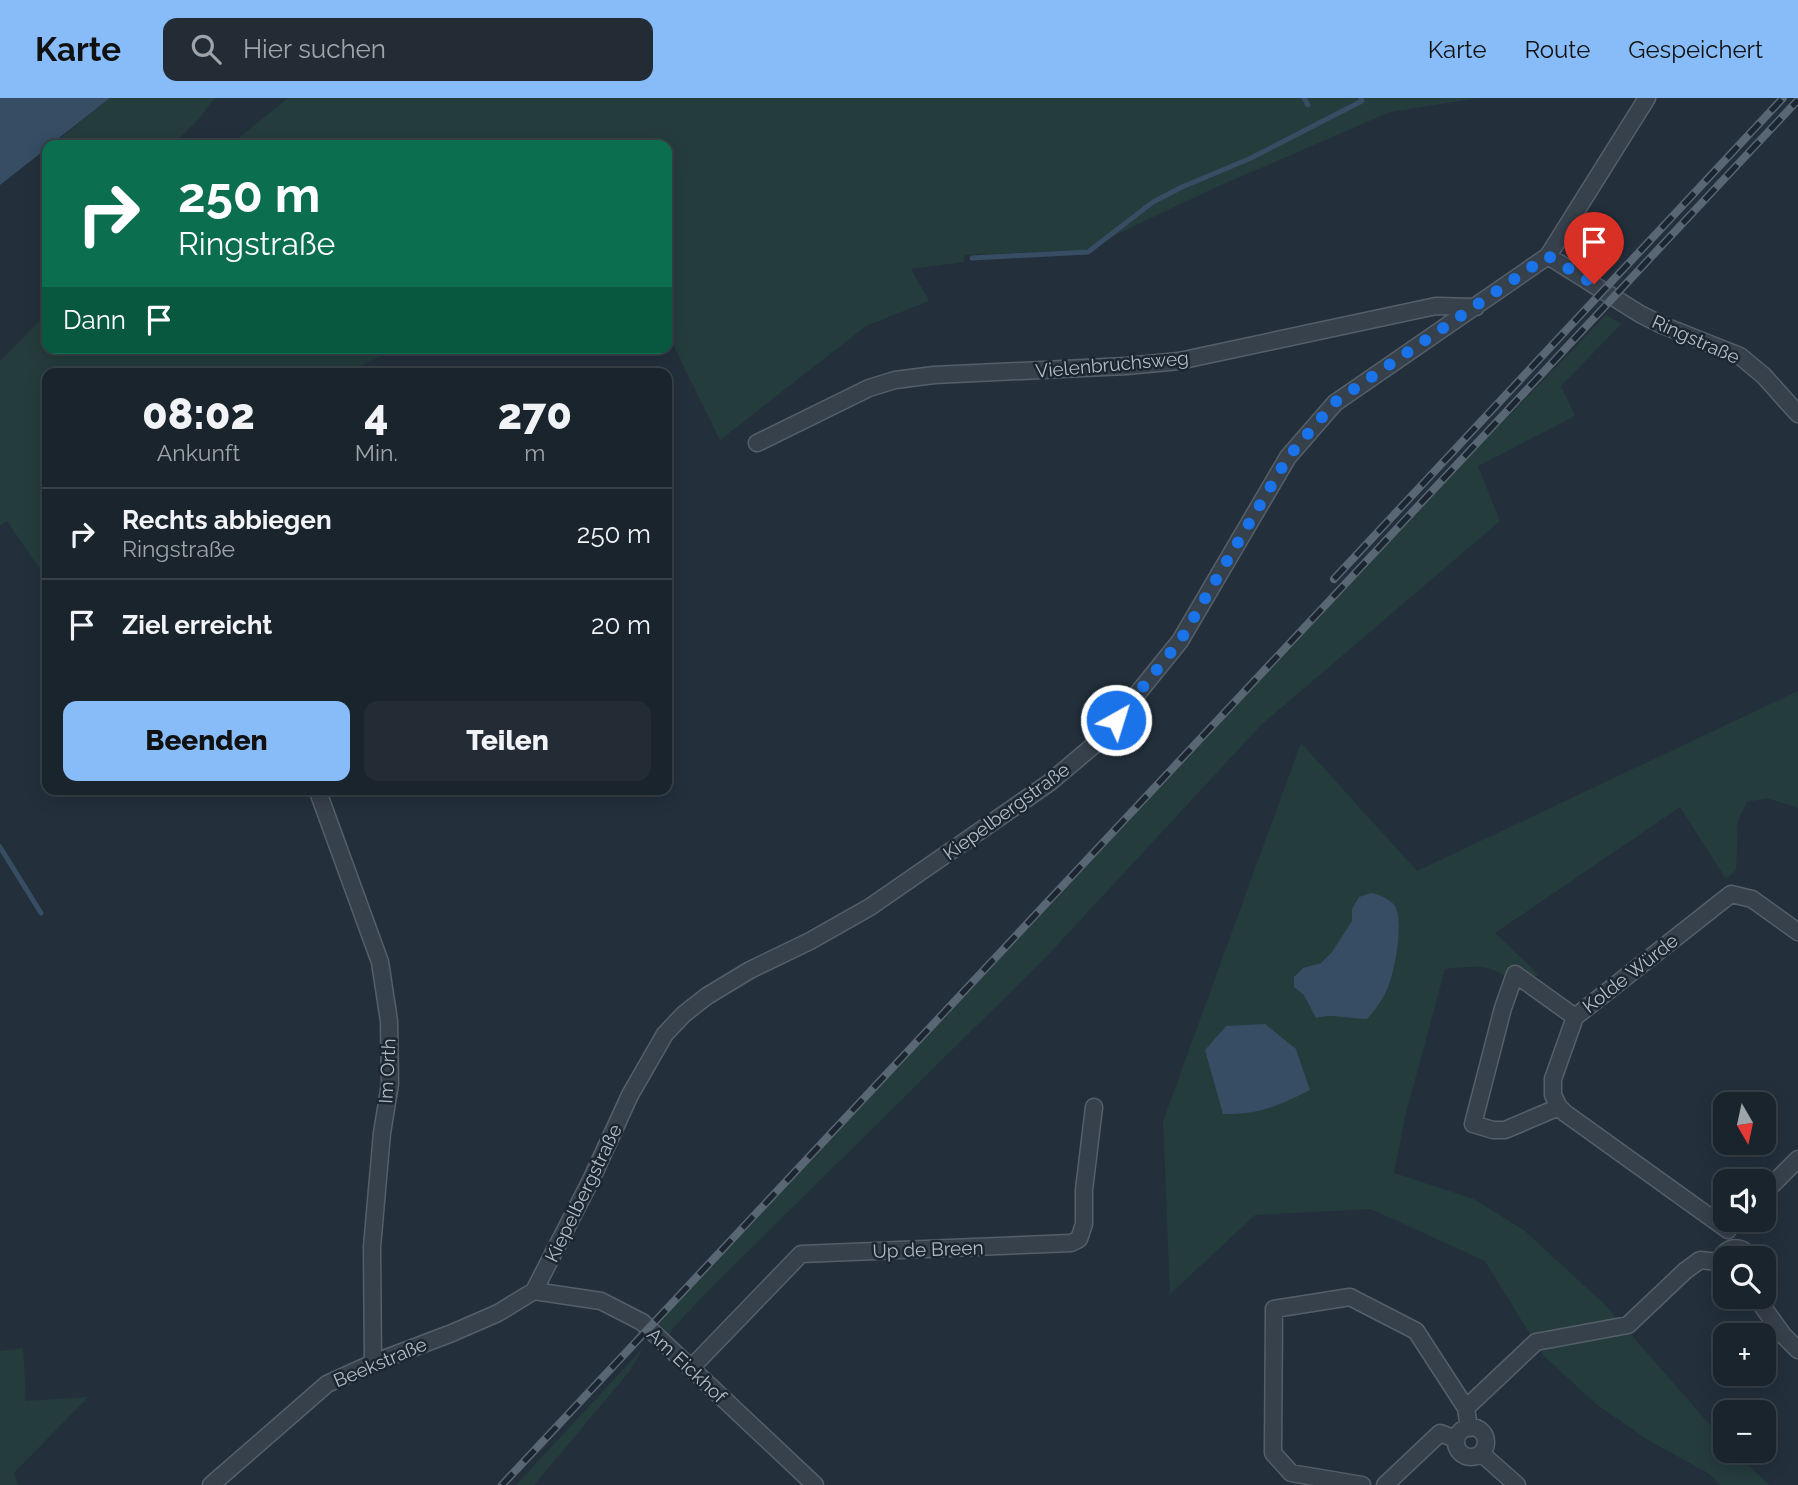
<!DOCTYPE html>
<html lang="de">
<head>
<meta charset="utf-8">
<style>
  body { margin:0; font-family:Raleway,sans-serif; background:#232c35; color:#f1f3f6; height:100vh; display:flex; flex-direction:column; font-size:26px; white-space:nowrap }
  * { box-sizing:border-box; margin:0 }
  p { font-size:23px; color:#9fa4aa }
  .icon { flex:none; width:38px; height:38px; fill:none; stroke:currentColor; stroke-width:2; stroke-linecap:round; stroke-linejoin:round }
  .map { position:relative; flex:1; overflow:hidden }
  .sheet { position:absolute; left:42px; top:270px; width:630px; height:427px; display:flex; flex-direction:column; background:#1a242d; border-radius:14px; box-shadow:0 4px 18px #0003,0 0 0 2px #384149 }
  .sheet>* { flex:none }
  .top-card { position:absolute; left:42px; top:42px; width:630px; height:214px; border-radius:14px; box-shadow:0 4px 18px #0003,0 0 0 2px #384149; background:#0b6e4f; color:#fff; overflow:hidden }
  .needle { width:46px; rotate:171deg }
  .controls { position:absolute; left:1713px; top:994px; display:grid; gap:14px }
  .controls a { display:grid; place-items:center; width:63px; height:63px; border-radius:14px; background:#1a242d; box-shadow:0 4px 18px #0003,0 0 0 2px #384149; font-size:35px }
  .pin { position:absolute; display:grid; place-items:center; width:60px; height:60px; color:#fff; margin:-72px -30px; border-radius:50% 50% 50% 0; rotate:-45deg; box-shadow:0 0 7px #0007 }
  .pin .icon { rotate:45deg }
  .me { position:absolute; width:77px; margin:-38px; rotate:39deg; stroke-linejoin:round; filter:drop-shadow(0 0 5px #0008) }
  .turn { display:flex; align-items:center; gap:24px; height:147px; padding:0 21px; font-size:32px }
  .turn .icon { width:91px; height:91px; stroke-width:2.5 }
  .turn b { display:block; font-size:49px; line-height:60px }
  .then { display:flex; align-items:center; height:66px; padding:0 21px; background:#0003; gap:14px; font-size:26px }
  .eta { display:flex; justify-content:space-evenly; align-items:center; height:119px; text-align:center }
  .eta b { font-size:42px; font-weight:800; line-height:49px }
  .cta { display:flex; gap:14px; margin-top:auto; padding:14px 21px }
  .cta a { flex:1; height:80px; border-radius:14px; background:#87bcf8; color:#111; font-size:28px; font-weight:800; line-height:80px; text-align:center }
  .cta a+a { background:#232c35; color:#f1f3f6 }
  ul { padding:0; list-style:none }
  li { display:flex; align-items:center; gap:21px; height:91px; padding:0 21px; border-top:2px solid #384149 }
  li div { flex:1 }
  li b { display:block; font-size:26px }
  li em { font-style:normal }
  header { display:flex; align-items:center; gap:42px; box-sizing:border-box; height:98px; padding:0 35px; background:#87bcf8; color:#111 }
  header strong { font-size:33px }
  nav { display:flex; gap:38px; margin-inline-start:auto; font-size:24px }
  .search { width:490px; height:63px; background:#232c35; display:flex; align-items:center; gap:18px; box-sizing:border-box; padding:0 24px; border-radius:14px; color:#9fa4aa; font-size:26px }
  .map>svg:first-child { display:block }
  .green { fill:#253c3d }
  .water { fill:#364d63 }
  .lines { fill:none; stroke-linecap:round; stroke-linejoin:round }
  .stream { stroke:#364d63; stroke-width:5 }
  .street-casing { stroke:#555f6a; stroke-width:19 }
  .street { stroke:#37414c; stroke-width:16 }
  .rail-casing { stroke:#596673; stroke-width:8 }
  .rail { stroke:#1c2631; stroke-width:5; stroke-dasharray:16; stroke-linecap:butt }
  .route { stroke:#1a73e8; stroke-width:12; stroke-dasharray:0 21.6 }
  .labels { text-anchor:middle; dominant-baseline:central; stroke-width:5; stroke-linejoin:round; paint-order:stroke }
  .street-label { font-size:19px; fill:#b2bcc8; stroke:#1c2631 }
</style>
</head>
<body>
<header>
<strong>Karte</strong>
<div class="search"><svg class="icon" aria-label="search" viewBox="0 0 24 24"><circle cx="10" cy="10" r="6"/><path d="M15 15l6 6"/></svg>Hier suchen</div>
<nav><a>Karte</a><a>Route</a><a>Gespeichert</a></nav>
</header>
<div class="map">
<svg width="1798" height="1387" viewBox="0 0 1798 1387">
  <rect width="100%" height="100%" fill="#23303c"/>
  <path class="green" d="M110 0H214L199 21 172 47H52Z
    M288 0H1478L1390 14 1212 91 1084 152 964 157V164L911 171 929 203 866 228 720 342 667 235V47H230Z
    M47 215V250H397L347 275H47V481L7 423 0 428V263Z
    M1606 217 1621 226 1561 288 1575 318 1478 368 1500 423 1261 627 1046 859 710 1191 671 1232 670 1237 662 1232 658 1223 1015 845 1438 391Z
    M1798 593V710L1767 700 1747 704 1738 722 1736 772 1726 781 1680 709 1495 835 1538 876 1523 890C1490 866 1485 867 1445 871L1405 1019 1394 1075 1474 1101 1525 1133 1606 1208 1725 1344 1726 1353H1734L1769 1387H1720L1708 1375 1648 1342 1596 1306 1543 1257 1485 1163 1371 1111 1255 1117 1170 1196 1163 1023 1301 645 1417 773Z
    M23 1250 26 1303 88 1299 14 1375 18 1387H0V1253Z
    M643 1250 629 1274 534 1387H516Z"/>
  <path class="water" d="M0 0H110L50 47H47V50L0 87Z
    M1371 795C1380 797 1389 800 1395 808 1404 823 1395 873 1388 889 1383 901 1376 911 1367 921 1349 921 1333 915 1316 920L1304 897 1294 889V879L1303 870 1321 865 1332 854 1352 823V811L1359 799Z
    M1265 926 1296 951 1310 992C1278 1008 1259 1017 1223 1016L1205 952 1226 928Z"/>
  <g class="lines">
    <path class="stream" d="M1304 0 1308 7
      M972 160 1088 154 1153 104 1182 89 1249 61 1362 3 1361 0
      M0 749 41 815"/>
    <defs>
      <path id="street" d="M1548 158 1640 216 1662 227 1740 258 1764 278 1798 316
        M757 345 869 290 895 282 934 277 1126 268 1179 263 1436 208 1476 209
        M317 691 380 864 389 923 390 986 382 1035 372 1149 373 1265
        M1559 1009 1505 1032H1493L1473 1026 1503 910 1515 876 1575 919
        M1764 1095 1798 1061
        M1728 1132 1565 1015 1559 1009 1553 997V981L1575 919 1731 796 1752 801 1798 834
        M1726 1180C1707 1159 1737 1137 1751 1160
        M534 1193 591 1082 630 997 665 936 684 916 707 898 750 872 810 843 870 809 1049 685 1100 642 1180 543 1288 359 1335 305 1548 158 1647 0
        M534 1193 601 1203 642 1224 815 1387
        M1756 1199 1783 1237 1798 1252
        M691 1270 801 1156 1071 1145 1079 1141 1084 1126V1092L1094 1009
        M1466 1310 1536 1244 1628 1227 1685 1173 1700 1162 1719 1164
        M1456 1344a15 15 0 1 1 30 0a15 15 0 1 1-30 0Z
        M1482 1356 1517 1387
        M211 1387 327 1286 373 1265 452 1235 498 1215 534 1193
        M1362 1387 1291 1375 1273 1355 1274 1211 1350 1199 1416 1233 1466 1310 1469 1330
        M1385 1387 1440 1335 1456 1341"/>
    </defs>
    <use href="#street" class="street-casing"/>
    <use href="#street" class="street"/>
    <defs>
      <path id="rail" d="M1334 481 1783 0
        M502 1387 1798 2"/>
    </defs>
    <use href="#rail" class="rail-casing"/>
    <use href="#rail" class="rail"/>
  </g>
  <g class="lines">
    <path class="route" d="M1116 622 1180 543 1288 359 1335 304 1548 158 1594 186"/>
  </g>
  <g class="labels">
    <g class="street-label">
      <text transform="translate(1696 241) rotate(24)">Ringstraße</text>
      <text transform="translate(1112 266) rotate(-5)">Vielenbruchsweg</text>
      <text transform="translate(1006 713) rotate(-36)">Kiepelbergstraße</text>
      <text transform="translate(1630 875) rotate(-38)">Kolde Würde</text>
      <text transform="translate(387 973) rotate(-87)">Im Orth</text>
      <text transform="translate(583 1095) rotate(-64)">Kiepelbergstraße</text>
      <text transform="translate(928 1151) rotate(-2)">Up de Breen</text>
      <text transform="translate(380 1264) rotate(-23)">Beekstraße</text>
      <text transform="translate(687 1267) rotate(43)">Am Eickhof</text>
    </g>
  </g>
</svg>
<div class="controls">
<a><svg class="needle" viewBox="-14 -14 28 28"><path d="M0-13l5 13h-10z" fill="#e53935"/><path d="M0 13l5-13h-10z" fill="#9fa4aa"/></svg></a>
<a><svg class="icon" aria-label="sound" viewBox="0 0 24 24"><path d="M4 9h4l5-4v14l-5-4H4zM17 9q2 3 0 6"/></svg></a>
<a><svg class="icon" aria-label="search" viewBox="0 0 24 24"><circle cx="10" cy="10" r="6"/><path d="M15 15l6 6"/></svg></a>
<a>+</a>
<a>−</a>
</div>
<div class="pin" style="left:1594px;top:186px;background:#d93025"><svg class="icon" aria-label="arrive" viewBox="0 0 24 24"><path d="M6 21V4h12l-3 4 3 4H6"/></svg></div>
<svg class="me" style="left:1116px;top:622px" viewBox="-20 -20 40 40"><circle r="17" fill="#1a73e8" stroke="#fff" stroke-width="3"/><path d="M0-11L8 9 0 5-8 9z" fill="#fff"/></svg>
<div class="top-card">
<div class="turn"><svg class="icon" aria-label="right" viewBox="0 0 24 24"><path d="M7 20v-9h11M14 6l5 5-5 5"/></svg><div><b>250 m</b>Ringstraße</div></div>
<div class="then">Dann<svg class="icon" aria-label="arrive" viewBox="0 0 24 24"><path d="M6 21V4h12l-3 4 3 4H6"/></svg></div>
</div>
<section class="sheet">
<div class="eta">
<div><b>08:02</b><p>Ankunft</p></div>
<div><b>4</b><p>Min.</p></div>
<div><b>270</b><p>m</p></div>
</div>
<ul>
<li><svg class="icon" aria-label="right" viewBox="0 0 24 24"><path d="M7 20v-9h11M14 6l5 5-5 5"/></svg><div><b>Rechts abbiegen</b><p>Ringstraße</p></div><em>250 m</em></li>
<li><svg class="icon" aria-label="arrive" viewBox="0 0 24 24"><path d="M6 21V4h12l-3 4 3 4H6"/></svg><div><b>Ziel erreicht</b></div><em>20 m</em></li>
</ul>
<div class="cta"><a>Beenden</a><a>Teilen</a></div>
</section>
</div>
</body>
</html>
